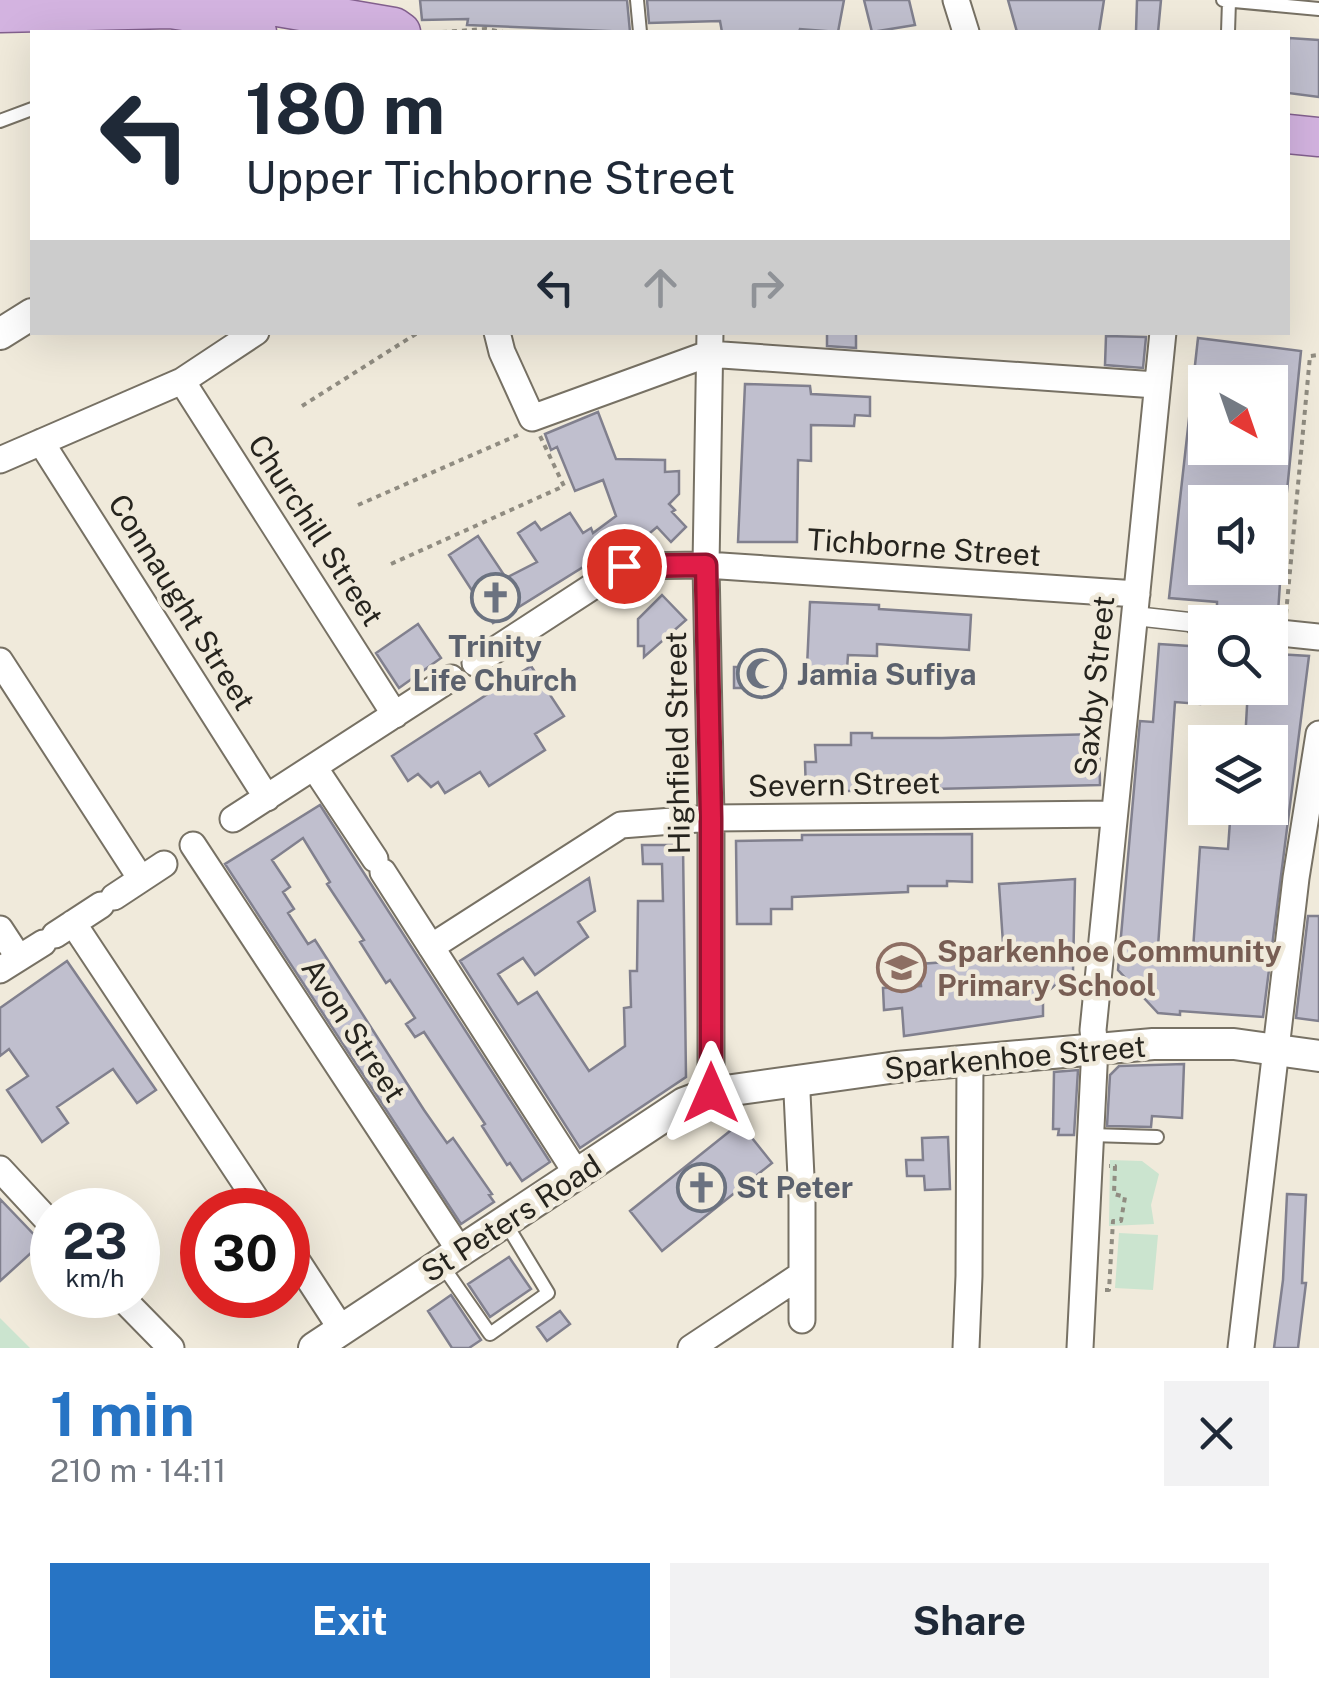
<!DOCTYPE html>
<html lang="en">
<head>
<meta charset="utf-8">
<style>
  body { margin:0; font-family:"Public Sans",sans-serif; background:#f2f2f3; color:#1f2937; height:100vh; display:flex; flex-direction:column; font-size:38px; white-space:nowrap }
  * { box-sizing:border-box; margin:0 }
  p { font-size:32px; color:#747a83 }
  .icon { flex:none; width:55px; height:55px; fill:none; stroke:currentColor; stroke-width:2; stroke-linecap:round; stroke-linejoin:round }
  .map { position:relative; height:1348px; overflow:hidden }
  .panel { display:flex; flex-direction:column; background:#fff; flex:1 }
  .panel>* { flex:none }
  .hud { position:absolute; left:30px; top:30px; width:1260px; height:305px; border-radius:0px; box-shadow:0 10px 40px #0002; background:#fff; color:#1f2937; overflow:hidden }
  .needle { width:65px; rotate:140deg }
  .controls { position:absolute; left:1188px; top:365px; display:grid; gap:20px }
  .controls a { display:grid; place-items:center; width:100px; height:100px; border-radius:0px; background:#fff; box-shadow:0 10px 40px #0002; font-size:50px }
  .speed { position:absolute; left:30px; top:1188px; display:flex; gap:20px; font-size:50px; font-weight:700; text-align:center }
  .speed>* { display:grid; place-content:center; width:130px; height:130px; border-radius:50%; background:#fff; box-shadow:0 10px 40px #0002; line-height:1 }
  .speed small { font-size:25px; font-weight:400 }
  .speed .limit { border:15px solid #d22; background:#fff; color:#111 }
  .pin { position:absolute; display:grid; place-items:center; width:85px; height:85px; color:#fff; margin:-42px; border:5px solid #fff; border-radius:50%; box-shadow:0 2px 10px #0007 }
  .me { position:absolute; width:110px; margin:-55px; rotate:0deg; stroke-linejoin:round; filter:drop-shadow(0 0 8px #0008) }
  .turn { display:flex; align-items:center; gap:35px; height:210px; padding:0 50px; font-size:45px }
  .turn .icon { width:130px; height:130px; stroke-width:2.5 }
  .turn b { display:block; font-size:70px; line-height:85px }
  .lanes { display:flex; align-items:center; height:95px; padding:0 50px; background:#0003; justify-content:center; gap:50px; direction:ltr }
  .lanes .off { opacity:.35 }
  .round { display:grid; place-items:center; flex:none; width:105px; height:105px; border-radius:0px; background:#f2f2f3 }
  .head { display:flex; align-items:center; justify-content:space-between; height:170px; padding:0 50px }
  h1 { font-size:60px; font-weight:700; line-height:75px; color:#2774c4 }
  .primary-button { display:flex; gap:20px; margin-top:auto; padding:20px 50px }
  .primary-button a { flex:1; height:115px; border-radius:0px; background:#2774c4; color:#fff; font-size:40px; font-weight:700; line-height:115px; text-align:center }
  .primary-button a+a { background:#f2f2f3; color:#1f2937 }
  .map>svg:first-child { display:block }
  .green { fill:#cbe4cf }
  .building { fill:#c0bfce; stroke:#81808e; stroke-width:2.5; fill-rule:evenodd }
  .lines { fill:none; stroke-linecap:round; stroke-linejoin:round }
  .service-casing { stroke:#777164; stroke-width:16 }
  .pedestrian-casing { stroke:#777164; stroke-width:21 }
  .minor-casing { stroke:#777164; stroke-width:29 }
  .tertiary-casing { stroke:#777164; stroke-width:34 }
  .primary-casing { stroke:#83608e; stroke-width:41 }
  .path { stroke:#908c81; stroke-width:4; stroke-dasharray:5 5; stroke-linecap:butt }
  .service { stroke:#fff; stroke-width:12 }
  .pedestrian { stroke:#fff; stroke-width:18 }
  .minor { stroke:#fff; stroke-width:25 }
  .tertiary { stroke:#fff; stroke-width:30 }
  .primary { stroke:#d3b3e0; stroke-width:38 }
  .route-casing { stroke:#92132f; stroke-width:25 }
  .route { stroke:#e11d48; stroke-width:18 }
  .labels { text-anchor:middle; dominant-baseline:central; stroke-width:9; stroke-linejoin:round; paint-order:stroke }
  .street-label { font-size:30px; fill:#26241e; stroke:#f0eadb }
  .worship-label { font-size:30px; font-weight:bold; fill:#5b616d; stroke:#f0eadb; text-anchor:start }
  .education-label { font-size:30px; font-weight:bold; fill:#785e54; stroke:#f0eadb; text-anchor:start }
</style>
</head>
<body>
<div class="map">
<svg width="1319" height="1348" viewBox="0 0 1319 1348">
  <rect width="100%" height="100%" fill="#f0eadb"/>
  <path class="green" d="M1110 1160 1142 1161 1159 1174 1151 1205 1154 1224 1109 1226Z
    M1119 1233 1158 1235 1153 1290 1115 1288Z
    M0 1318 30 1348H0Z"/>
  <path class="building" d="M420 0H627L630 32 467 25 468 19 422 20Z
    M647 0H844L838 32 800 29 799 32H722L720 21 649 23Z
    M864 0H909L915 25 872 32Z
    M1008 0H1104L1099 32H1017Z
    M1137 0H1161L1158 32H1136Z
    M1289 38 1319 40V97L1288 93Z
    M827 332H856V348L827 346Z
    M1106 336 1146 337 1143 368 1105 365Z
    M1198 338 1301 351 1281 551 1270 550V502H1205V568H1281L1278 613 1217 610V602L1169 598ZM1205 382H1270V448H1205Z
    M745 384 810 386 811 394 870 397V416L855 415 854 426 811 425V461L798 460 797 542H738Z
    M598 412 616 459 665 460V472L679 471V494L669 504 675 510 672 512 686 527 671 542 657 527 644 538 597 539 604 554 493 623 449 555 478 536 506 578 537 562 518 533 535 522 541 530 570 513 583 533 591 528 593 533 616 516 603 480 575 491 557 447 551 450 545 434Z
    M662 595 686 620 644 657V646H638V619Z
    M810 602 879 605V609L971 615 969 650 877 644V656L848 655 847 669 807 667Z
    M418 624 441 658 399 688 376 653Z
    M1159 644 1204 647 1200 704 1175 702 1158 947 1193 950 1200 847 1228 849 1230 821 1253 820 1254 808H1270V742H1245L1248 688H1270V666H1276L1277 654 1309 656 1263 1017 1180 1011V1015L1158 1013 1118 970 1140 721 1153 722Z
    M531 666 564 716 535 734 545 750 489 786 480 772 445 793 438 782 431 787 418 774 408 781 392 756Z
    M734 667H783L782 688H734Z
    M851 733H872V738H942L1099 734 1100 785 806 792 805 762H816L815 745H851Z
    M320 805 550 1162 522 1181 510 1163 507 1165 482 1126 485 1124 424 1032 415 1037 406 1024 415 1018 390 980 386 983 360 942 364 940 327 884 330 882 303 838 272 860 290 887 283 892 294 909 288 913 308 944 315 940 424 1110 447 1143 453 1138 492 1194 489 1195 494 1202 461 1224 225 864Z
    M972 834V882L947 881V886H908V892L792 897V909H771V924H737L736 841 802 840V835Z
    M642 845H683L686 1077 580 1148 460 961 589 878 595 911 578 922 588 937 535 975 523 958 498 974 518 1004 537 992 589 1071 625 1046 624 1008 631 1007 630 971H637L638 901H663L662 864H643Z
    M1075 879 1073 971 1043 995V1016L904 1036 902 1008 884 1010 883 988 921 986 919 964 1004 958 999 884Z
    M1308 916H1319V1021L1296 1018Z
    M67 961 156 1090 137 1103 113 1069 57 1107 68 1123 42 1142 7 1090 28 1076 9 1049 0 1056V1008Z
    M1184 1064 1182 1118 1152 1116 1151 1127 1107 1126 1110 1075 1119 1066Z
    M1078 1070 1074 1135H1058L1059 1129H1053L1054 1072Z
    M740 1123 772 1163 662 1251 630 1211Z
    M948 1137 950 1189 925 1190 924 1176H907L906 1160H923L922 1138Z
    M1287 1194 1306 1195 1302 1283H1306L1298 1348H1274L1283 1280Z
    M0 1199 42 1243 0 1281Z
    M509 1257 531 1289 490 1317 468 1284Z
    M451 1295 481 1340 469 1348H452L428 1311Z
    M560 1311 570 1324 547 1341 537 1327Z"/>
  <g class="lines">
    <defs>
      <path id="service" d="M637 0 640 32
        M1223 0 1319 9
        M1228 32 1229 1
        M0 121 32 109
        M1091 1135 1157 1137
        M442 1265 490 1334 548 1293 505 1222"/>
      <path id="pedestrian" d="M1135 616 1198 623"/>
      <path id="minor" d="M956 0 966 32
        M497 332 502 352 532 418 708 354 1156 385
        M710 332 706 565 711 818V1093
        M182 381 395 715
        M41 442 267 798
        M0 460 182 381 256 332
        M1198 623H1205
        M1270 632 1319 637
        M0 661 141 879
        M475 663 624 566 706 565 1137 594
        M314 767 375 859
        M233 819 451 678
        M193 845 460 1251
        M383 872 577 1174
        M114 897 164 864
        M73 923 263 1210
        M0 929 19 958
        M55 935 101 905
        M431 947 621 825 711 818 1113 814
        M0 970 43 943
        M797 1093 802 1198V1320
        M0 1169 52 1225
        M288 1247 342 1330
        M119 1295 171 1348
        M691 1348 801 1275
        M966 1348 969 1276 970 1059
        M1080 1348 1095 1047 1093 1030 1163 332
        M1241 1348 1296 878 1319 734"/>
      <path id="tertiary" d="M0 334 32 314
        M314 1348 684 1103 711 1093 897 1067 1153 1044H1234L1319 1056"/>
      <path id="primary" d="M0 13 170 9 230 18 257 32
        M230 18 272 6 394 27 401 32
        M1288 134 1319 137"/>
    </defs>
    <use href="#service" class="service-casing"/>
    <use href="#pedestrian" class="pedestrian-casing"/>
    <use href="#minor" class="minor-casing"/>
    <use href="#tertiary" class="tertiary-casing"/>
    <use href="#primary" class="primary-casing"/>
    <path class="path" d="M442 32 486 29 503 32
      M302 406 419 332
      M358 505 518 435
      M391 564 564 486 540 436
      M1286 614 1310 356 1319 355
      M1105 1290H1109L1113 1221H1121L1125 1197 1114 1194 1115 1166H1109"/>
    <use href="#service" class="service"/>
    <use href="#pedestrian" class="pedestrian"/>
    <use href="#minor" class="minor"/>
    <use href="#tertiary" class="tertiary"/>
    <use href="#primary" class="primary"/>
  </g>
  <g class="lines">
    <defs>
      <path id="route" d="M624 566 706 565 711 818V1093"/>
    </defs>
    <use href="#route" class="route-casing"/>
    <use href="#route" class="route"/>
  </g>
  <defs>
    <symbol id="church-ring" viewBox="-11 -11 22 22"><circle r="9.5" fill="#f0eadb" stroke="#6b7280" stroke-width="1.5"/><path d="M-1.2-6h2.4v3.5h3.3v2.4h-3.3V6h-2.4V-.1h-3.3v-2.4h3.3Z" fill="#6b7280"/></symbol>
    <symbol id="mosque-ring" viewBox="-11 -11 22 22"><circle r="9.5" fill="#f0eadb" stroke="#6b7280" stroke-width="1.5"/><path d="M3.5-4.9A6 6 0 1 0 3.5 4.9A5 5 0 1 1 3.5-4.9Z" fill="#6b7280"/></symbol>
    <symbol id="school-ring" viewBox="-11 -11 22 22"><circle r="9.5" fill="#f0eadb" stroke="#8d6e63" stroke-width="1.5"/><path d="M0-5L7-2L0 1L-7-2ZM-4 1L0 2.5L4 1V4Q0 6-4 4Z" fill="#8d6e63"/></symbol>
  </defs>
  <g fill-rule="evenodd">
    <use href="#church-ring" x="468" y="570" width="55" height="55"/>
    <use href="#mosque-ring" x="734" y="646" width="55" height="55"/>
    <use href="#school-ring" x="874" y="940" width="55" height="55"/>
    <use href="#church-ring" x="674" y="1160" width="55" height="55"/>
  </g>
  <g class="labels">
    <g class="street-label">
      <text transform="translate(316 530) rotate(57)">Churchill Street</text>
      <text transform="translate(924 547) rotate(4)">Tichborne Street</text>
      <text transform="translate(182 602) rotate(58)">Connaught Street</text>
      <text transform="translate(1094 686) rotate(-84)">Saxby Street</text>
      <text transform="translate(677 743) rotate(-91)">Highfield Street</text>
      <text transform="translate(844 784) rotate(-1)">Severn Street</text>
      <text transform="translate(354 1030) rotate(57)">Avon Street</text>
      <text transform="translate(1015 1057) rotate(-5)">Sparkenhoe Street</text>
      <text transform="translate(511 1218) rotate(-33)">St Peters Road</text>
    </g>
    <g class="worship-label">
      <text x="495" y="646" text-anchor="middle">Trinity<tspan x="495" dy="34">Life Church</tspan></text>
      <text x="797" y="674">Jamia Sufiya</text>
      <text x="736" y="1187">St Peter</text>
    </g>
    <g class="education-label">
      <text x="937" y="951">Sparkenhoe Community<tspan x="937" dy="34">Primary School</tspan></text>
    </g>
  </g>
</svg>
<div class="controls">
<a><svg class="needle" viewBox="-14 -14 28 28"><path d="M0-13l5 13h-10z" fill="#e53935"/><path d="M0 13l5-13h-10z" fill="#747a83"/></svg></a>
<a><svg class="icon" aria-label="sound" viewBox="0 0 24 24"><path d="M4 9h4l5-4v14l-5-4H4zM17 9q2 3 0 6"/></svg></a>
<a><svg class="icon" aria-label="search" viewBox="0 0 24 24"><circle cx="10" cy="10" r="6"/><path d="M15 15l6 6"/></svg></a>
<a><svg class="icon" aria-label="layers" viewBox="0 0 24 24"><path d="M12 4l9 5-9 5-9-5zM3 14l9 5 9-5"/></svg></a>
</div>
<div class="speed"><div>23<small>km/h</small></div><div class="limit">30</div></div>
<div class="pin" style="left:624px;top:566px;background:#d93025"><svg class="icon" aria-label="arrive" viewBox="0 0 24 24"><path d="M6 21V4h12l-3 4 3 4H6"/></svg></div>
<svg class="me" style="left:711px;top:1093px" viewBox="-20 -20 40 40"><path d="M0-17L14 15 0 8-14 15z" fill="#e11d48" stroke="#fff" stroke-width="4"/></svg>
<div class="hud">
<div class="turn"><svg class="icon" aria-label="left" viewBox="0 0 24 24"><path d="M17 20v-9H6M10 6l-5 5 5 5"/></svg><div><b>180 m</b>Upper Tichborne Street</div></div>
<div class="lanes"><svg class="icon" aria-label="left" viewBox="0 0 24 24"><path d="M17 20v-9H6M10 6l-5 5 5 5"/></svg><svg class="icon off" aria-label="ahead" viewBox="0 0 24 24"><path d="M12 20V5M6 11l6-6 6 6"/></svg><svg class="icon off" aria-label="right" viewBox="0 0 24 24"><path d="M7 20v-9h11M14 6l5 5-5 5"/></svg></div>
</div>
</div>
<section class="panel">
<div class="head"><div><h1>1 min</h1><p>210 m · 14:11</p></div><a class="round"><svg class="icon" aria-label="close" viewBox="0 0 24 24"><path d="M6 6l12 12M18 6L6 18"/></svg></a></div>
<div class="primary-button"><a>Exit</a><a>Share</a></div>
</section>
</body>
</html>
